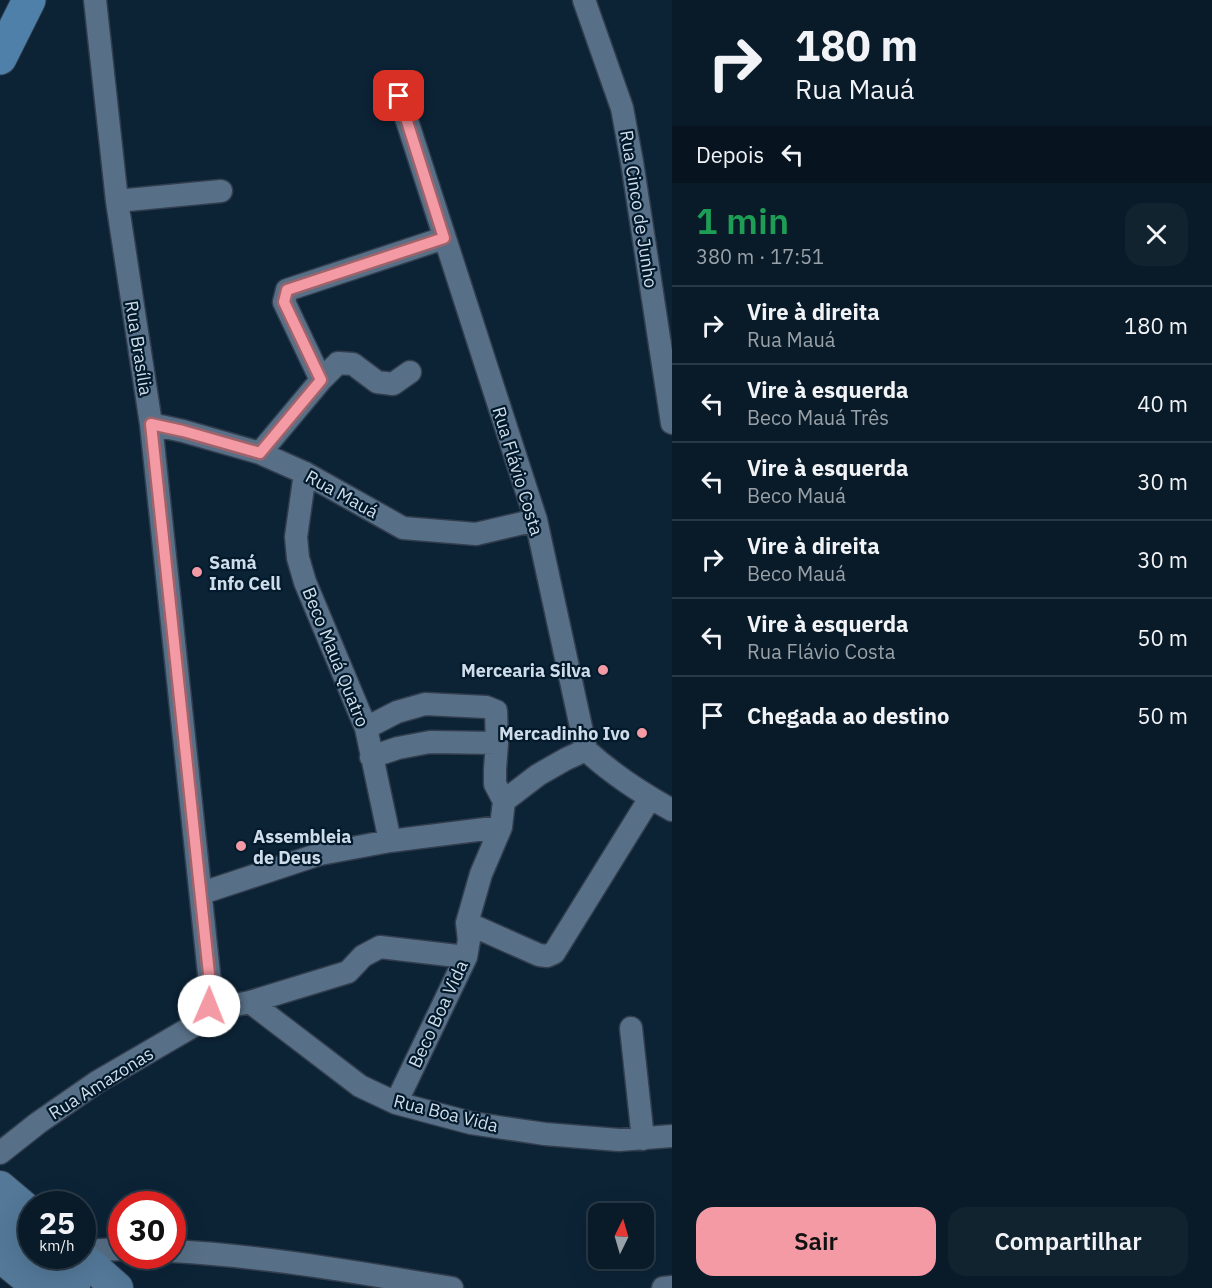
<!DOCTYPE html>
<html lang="pt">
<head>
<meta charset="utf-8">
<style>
  body { margin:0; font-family:"IBM Plex Sans",sans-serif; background:#122330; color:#f1f3f6; height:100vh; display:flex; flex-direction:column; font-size:22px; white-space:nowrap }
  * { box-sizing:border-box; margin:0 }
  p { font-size:20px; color:#99a1a8 }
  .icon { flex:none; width:33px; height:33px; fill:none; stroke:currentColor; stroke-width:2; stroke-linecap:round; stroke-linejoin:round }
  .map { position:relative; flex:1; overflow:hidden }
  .side { display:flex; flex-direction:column; background:#091a28; width:540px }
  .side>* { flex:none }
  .banner { background:#091a28; color:#f1f3f6; overflow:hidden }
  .needle { width:39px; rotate:5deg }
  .tools { position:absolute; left:588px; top:1203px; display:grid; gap:12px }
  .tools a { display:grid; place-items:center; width:66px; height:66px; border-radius:12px; background:#091a28; box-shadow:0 6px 24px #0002,0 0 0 2px #293845; font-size:30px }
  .speed { position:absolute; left:18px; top:1191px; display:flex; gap:12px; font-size:30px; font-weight:700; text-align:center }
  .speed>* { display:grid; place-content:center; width:78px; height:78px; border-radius:50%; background:#091a28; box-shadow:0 6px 24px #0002,0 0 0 2px #293845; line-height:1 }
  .speed small { font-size:15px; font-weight:400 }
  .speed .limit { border:9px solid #d22; background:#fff; color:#111 }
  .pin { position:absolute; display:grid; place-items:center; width:51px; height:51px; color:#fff; margin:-26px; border-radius:12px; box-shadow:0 3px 9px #0006 }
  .me { position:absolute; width:66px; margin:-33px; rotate:1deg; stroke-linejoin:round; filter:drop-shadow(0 0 4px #0008) }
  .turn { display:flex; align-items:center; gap:21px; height:126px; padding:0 24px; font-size:27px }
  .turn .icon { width:78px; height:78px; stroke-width:2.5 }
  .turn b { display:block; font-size:42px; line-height:51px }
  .then { display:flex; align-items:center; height:57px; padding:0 24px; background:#0003; gap:12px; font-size:22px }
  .round { display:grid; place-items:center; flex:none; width:63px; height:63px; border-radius:18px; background:#122330 }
  .summary { display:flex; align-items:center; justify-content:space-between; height:102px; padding:0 24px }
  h1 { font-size:36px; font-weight:600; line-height:45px; color:#1e9e55 }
  .primary-button { display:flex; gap:12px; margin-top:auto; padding:12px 24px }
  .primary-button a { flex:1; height:69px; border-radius:18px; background:#f49aa4; color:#111; font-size:24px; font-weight:600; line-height:69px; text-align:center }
  .primary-button a+a { background:#122330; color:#f1f3f6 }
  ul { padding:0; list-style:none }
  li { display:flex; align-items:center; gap:18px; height:78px; padding:0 24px; border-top:2px solid #293845 }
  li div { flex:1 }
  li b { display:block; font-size:22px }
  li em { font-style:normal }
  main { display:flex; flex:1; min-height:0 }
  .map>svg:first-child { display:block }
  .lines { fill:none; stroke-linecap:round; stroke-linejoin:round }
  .street-casing { stroke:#323e4e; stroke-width:25 }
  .secondary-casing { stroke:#323e4e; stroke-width:34 }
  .primary-casing { stroke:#323e4e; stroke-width:35 }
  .street { stroke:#577087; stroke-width:22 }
  .secondary { stroke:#537898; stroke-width:32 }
  .primary { stroke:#4f80a9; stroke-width:33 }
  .route-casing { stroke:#9f646b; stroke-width:15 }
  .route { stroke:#f49aa4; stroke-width:10 }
  .poi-dot { fill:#f49aa4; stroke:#031a2c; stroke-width:2 }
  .labels { text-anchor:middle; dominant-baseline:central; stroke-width:4.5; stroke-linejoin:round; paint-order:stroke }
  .street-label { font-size:18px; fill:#cfddea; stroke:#031a2c }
  .poi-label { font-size:18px; font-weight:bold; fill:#cfddea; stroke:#031a2c; text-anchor:start }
</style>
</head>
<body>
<main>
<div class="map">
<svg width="672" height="1288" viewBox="0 0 672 1288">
  <rect width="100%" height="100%" fill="#0c2336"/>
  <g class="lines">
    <defs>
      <path id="street" d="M95 0 117 201 151 424 211 993 207 1018
        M584 0 622 108 632 162 672 423
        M399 96 536 520 586 750C612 774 641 793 672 810
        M117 201 221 191
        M321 380 284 302 287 290 444 238
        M151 424 183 431 260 453 305 473 403 528 476 534 536 520
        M260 453 321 380 338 363 353 364 377 382 393 384 410 372
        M305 473 296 537 298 558 305 582 366 728 390 841
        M366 728 397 712 425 704 486 707 496 711 497 743 495 769V784L504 801
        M371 757 398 748 430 742 497 743
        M202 893 320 854 390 841 501 827
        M467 923 539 955 547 956 554 953 650 798
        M250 1002 360 1086 396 1103 471 1123 545 1134 619 1140 672 1136
        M631 1028 643 1139
        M396 1103 466 957 469 940 467 923 481 874 501 827 504 801 538 775 566 759 586 750
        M0 1153 38 1123 97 1082 226 1007 250 1002 348 972 363 956 380 947 466 957
        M82 1251 122 1249
        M172 1251C266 1256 359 1273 452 1288
        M663 1288 672 1287"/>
      <path id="secondary" d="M0 1187 32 1214
        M0 1224 32 1251
        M0 1256 39 1288
        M36 1256 74 1288
        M81 1256 117 1288"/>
      <path id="primary" d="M0 58 29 0"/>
    </defs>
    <use href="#street" class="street-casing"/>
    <use href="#secondary" class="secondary-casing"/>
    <use href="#primary" class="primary-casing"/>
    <use href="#street" class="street"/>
    <use href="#secondary" class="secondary"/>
    <use href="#primary" class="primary"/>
  </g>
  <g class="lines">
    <defs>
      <path id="route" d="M209 1006 211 993 151 424 183 431 260 453 321 380 284 302 287 290 444 238 399 96"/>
    </defs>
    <use href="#route" class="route-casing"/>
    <use href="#route" class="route"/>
  </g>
  <g class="poi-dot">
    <circle cx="197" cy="572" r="6"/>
    <circle cx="603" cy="670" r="6"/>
    <circle cx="642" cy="733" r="6"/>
    <circle cx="241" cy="846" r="6"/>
  </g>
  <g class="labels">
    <g class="street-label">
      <text transform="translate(639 209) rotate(81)">Rua Cinco de Junho</text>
      <text transform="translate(139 348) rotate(81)">Rua Brasília</text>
      <text transform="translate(518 471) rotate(73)">Rua Flávio Costa</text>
      <text transform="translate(342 494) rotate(29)">Rua Mauá</text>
      <text transform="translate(336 657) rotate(68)">Beco Mauá Quatro</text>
      <text transform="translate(438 1014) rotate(-65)">Beco Boa Vida</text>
      <text transform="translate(101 1083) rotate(-32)">Rua Amazonas</text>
      <text transform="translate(446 1113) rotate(14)">Rua Boa Vida</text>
    </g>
    <g class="poi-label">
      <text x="209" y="562">Samá<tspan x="209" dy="21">Info Cell</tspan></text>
      <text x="591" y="670" text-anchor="end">Mercearia Silva</text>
      <text x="630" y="733" text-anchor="end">Mercadinho Ivo</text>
      <text x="253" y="836">Assembleia<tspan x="253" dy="21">de Deus</tspan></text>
    </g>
  </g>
</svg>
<div class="tools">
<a><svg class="needle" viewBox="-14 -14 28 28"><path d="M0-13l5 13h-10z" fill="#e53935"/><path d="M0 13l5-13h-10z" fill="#99a1a8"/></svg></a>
</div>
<div class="speed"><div>25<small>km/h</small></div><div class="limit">30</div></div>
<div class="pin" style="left:399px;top:96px;background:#d93025"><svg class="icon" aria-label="arrive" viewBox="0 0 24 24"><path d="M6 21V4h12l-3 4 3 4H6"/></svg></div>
<svg class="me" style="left:209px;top:1006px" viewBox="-20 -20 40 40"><circle r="19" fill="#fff"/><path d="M0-13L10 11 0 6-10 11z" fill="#f49aa4"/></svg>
</div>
<section class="side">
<div class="banner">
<div class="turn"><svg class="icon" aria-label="right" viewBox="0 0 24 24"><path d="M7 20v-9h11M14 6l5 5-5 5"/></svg><div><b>180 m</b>Rua Mauá</div></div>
<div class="then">Depois<svg class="icon" aria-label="left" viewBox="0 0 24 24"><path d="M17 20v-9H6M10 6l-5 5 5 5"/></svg></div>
</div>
<div class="summary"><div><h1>1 min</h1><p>380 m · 17:51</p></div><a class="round"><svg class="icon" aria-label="close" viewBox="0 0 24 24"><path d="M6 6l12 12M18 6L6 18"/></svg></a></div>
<ul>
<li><svg class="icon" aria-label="right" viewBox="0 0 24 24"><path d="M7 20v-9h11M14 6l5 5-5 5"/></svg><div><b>Vire à direita</b><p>Rua Mauá</p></div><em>180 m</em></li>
<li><svg class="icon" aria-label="left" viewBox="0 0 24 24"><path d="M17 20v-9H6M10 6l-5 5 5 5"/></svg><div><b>Vire à esquerda</b><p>Beco Mauá Três</p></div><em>40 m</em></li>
<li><svg class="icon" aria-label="left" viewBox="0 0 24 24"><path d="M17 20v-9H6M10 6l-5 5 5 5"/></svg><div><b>Vire à esquerda</b><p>Beco Mauá</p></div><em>30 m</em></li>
<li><svg class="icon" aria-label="right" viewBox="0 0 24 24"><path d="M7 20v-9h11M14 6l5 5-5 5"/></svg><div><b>Vire à direita</b><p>Beco Mauá</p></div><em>30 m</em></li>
<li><svg class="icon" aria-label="left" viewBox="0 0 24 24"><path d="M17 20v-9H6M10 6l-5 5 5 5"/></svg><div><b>Vire à esquerda</b><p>Rua Flávio Costa</p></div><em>50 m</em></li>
<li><svg class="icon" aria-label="arrive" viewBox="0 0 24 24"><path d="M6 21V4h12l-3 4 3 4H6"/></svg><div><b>Chegada ao destino</b></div><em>50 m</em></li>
</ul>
<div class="primary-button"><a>Sair</a><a>Compartilhar</a></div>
</section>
</main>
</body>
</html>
